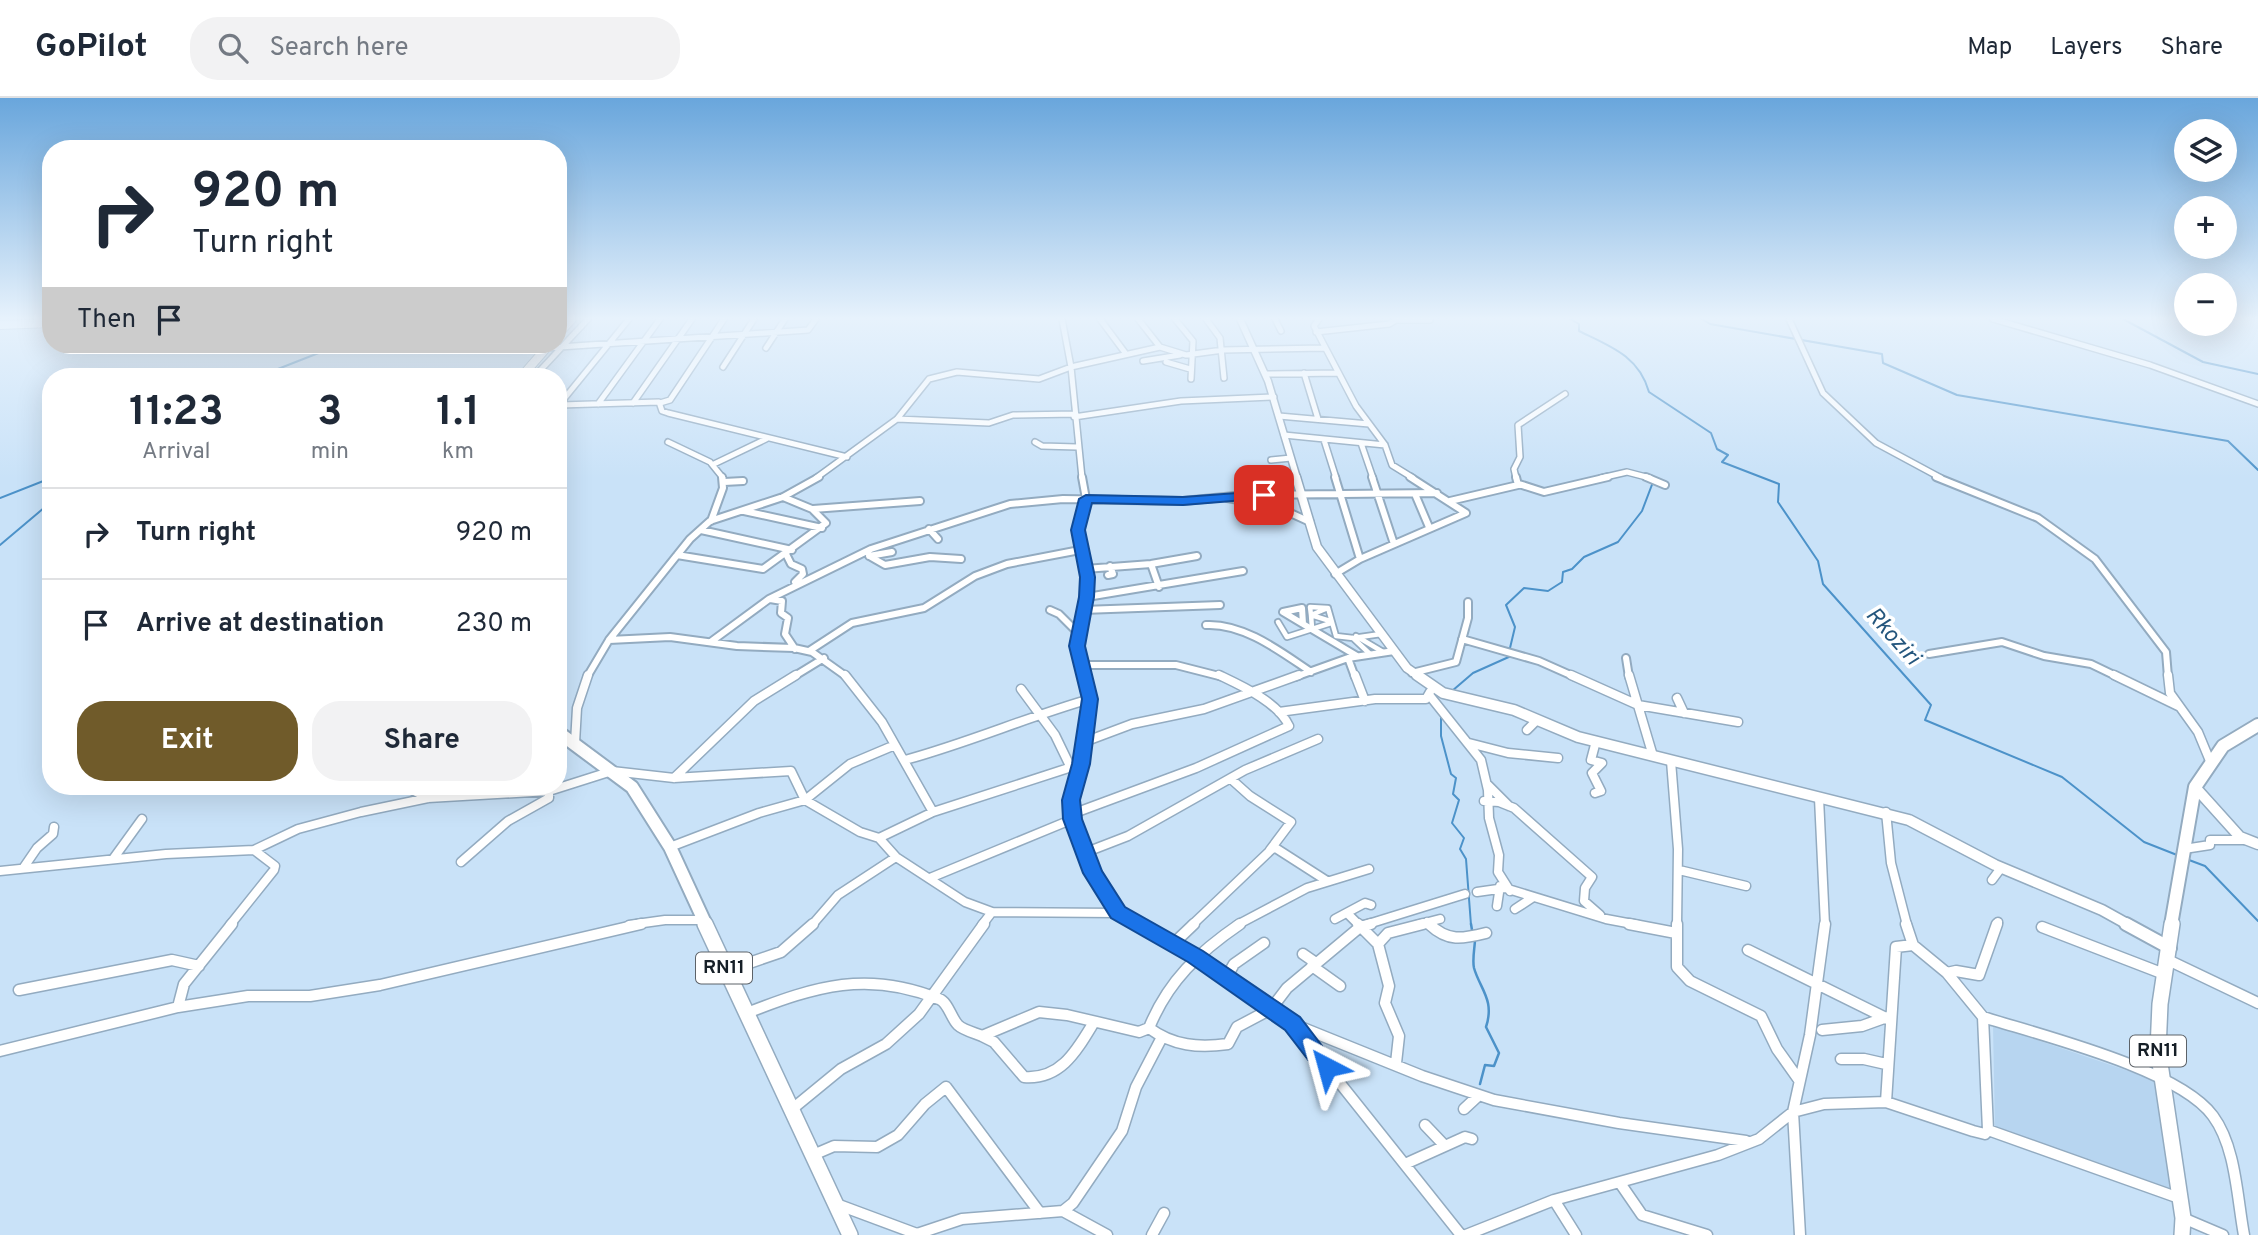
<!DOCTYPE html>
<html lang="en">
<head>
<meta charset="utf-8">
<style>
  body { margin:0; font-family:Overpass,sans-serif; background:#f2f2f3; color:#1f2937; height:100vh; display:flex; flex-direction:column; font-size:26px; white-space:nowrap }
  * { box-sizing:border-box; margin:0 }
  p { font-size:23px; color:#747a83 }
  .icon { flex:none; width:38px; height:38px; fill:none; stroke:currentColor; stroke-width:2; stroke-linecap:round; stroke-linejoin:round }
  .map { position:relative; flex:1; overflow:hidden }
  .panel { position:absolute; left:42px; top:270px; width:525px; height:427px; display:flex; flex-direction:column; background:#fff; border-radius:28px; box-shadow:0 7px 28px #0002 }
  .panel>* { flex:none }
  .hud { position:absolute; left:42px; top:42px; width:525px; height:214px; border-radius:28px; box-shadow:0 7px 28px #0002; background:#fff; color:#1f2937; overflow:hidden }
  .fabs { position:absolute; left:2174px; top:21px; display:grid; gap:14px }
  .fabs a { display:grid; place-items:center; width:63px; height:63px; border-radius:50%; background:#fff; box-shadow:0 7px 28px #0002; font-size:35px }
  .pin { position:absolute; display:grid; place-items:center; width:60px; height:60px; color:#fff; margin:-30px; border-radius:14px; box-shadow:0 4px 10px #0006 }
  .me { position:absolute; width:77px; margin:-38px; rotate:321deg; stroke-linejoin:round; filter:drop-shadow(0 0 5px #0008) }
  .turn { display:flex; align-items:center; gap:24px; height:147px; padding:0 35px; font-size:32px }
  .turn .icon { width:91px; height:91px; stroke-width:2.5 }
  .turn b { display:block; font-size:49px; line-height:60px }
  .then { display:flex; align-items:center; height:66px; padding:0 35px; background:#0003; gap:14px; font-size:26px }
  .eta { display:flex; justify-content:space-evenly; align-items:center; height:119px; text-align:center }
  .eta b { font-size:42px; font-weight:700; line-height:49px }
  .button { display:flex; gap:14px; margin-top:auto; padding:14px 35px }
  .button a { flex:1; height:80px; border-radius:28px; background:#705b2a; color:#fff; font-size:28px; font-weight:700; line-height:80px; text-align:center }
  .button a+a { background:#f2f2f3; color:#1f2937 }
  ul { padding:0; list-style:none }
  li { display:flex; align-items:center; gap:21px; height:91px; padding:0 35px; border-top:2px solid #e0e1e3 }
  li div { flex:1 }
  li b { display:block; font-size:26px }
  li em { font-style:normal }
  header { display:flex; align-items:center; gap:42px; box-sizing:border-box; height:98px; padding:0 35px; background:#fff; border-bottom:2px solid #e0e1e3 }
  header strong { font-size:33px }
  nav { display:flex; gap:38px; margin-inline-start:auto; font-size:24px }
  .search { width:490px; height:63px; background:#f2f2f3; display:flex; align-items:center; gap:18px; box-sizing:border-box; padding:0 24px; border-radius:28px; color:#747a83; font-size:26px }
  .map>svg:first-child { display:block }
  .built { fill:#b7d5f0 }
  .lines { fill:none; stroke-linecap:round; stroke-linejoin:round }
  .stream-far1 { stroke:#4c92c9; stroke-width:2 }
  .stream { stroke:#4c92c9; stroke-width:2.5 }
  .pedestrian-casing { stroke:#93abc0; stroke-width:8 }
  .minor-far3-casing { stroke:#93abc0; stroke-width:8 }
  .minor-far2-casing { stroke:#93abc0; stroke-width:10 }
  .minor-far1-casing { stroke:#93abc0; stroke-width:11 }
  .minor-casing { stroke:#93abc0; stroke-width:13 }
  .tertiary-far3-casing { stroke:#93abc0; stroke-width:9 }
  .tertiary-far2-casing { stroke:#93abc0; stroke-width:11 }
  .tertiary-far1-casing { stroke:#93abc0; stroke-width:13 }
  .tertiary-casing { stroke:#93abc0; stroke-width:16 }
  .primary-far2-casing { stroke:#93abc0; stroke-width:10 }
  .primary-far1-casing { stroke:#93abc0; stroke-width:16 }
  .primary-casing { stroke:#93abc0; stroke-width:18 }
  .pedestrian { stroke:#fff; stroke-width:4.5 }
  .minor-far3 { stroke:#fff; stroke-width:5 }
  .minor-far2 { stroke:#fff; stroke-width:6 }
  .minor-far1 { stroke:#fff; stroke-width:8 }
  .minor { stroke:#fff; stroke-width:10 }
  .tertiary-far3 { stroke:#fff; stroke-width:6 }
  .tertiary-far2 { stroke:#fff; stroke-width:8 }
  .tertiary-far1 { stroke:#fff; stroke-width:10 }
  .tertiary { stroke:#fff; stroke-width:12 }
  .primary-far2 { stroke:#fff; stroke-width:8 }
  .primary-far1 { stroke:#fff; stroke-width:12 }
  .primary { stroke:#fff; stroke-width:15 }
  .route { fill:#1a73e8; stroke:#114b97; stroke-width:2 }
  .labels { text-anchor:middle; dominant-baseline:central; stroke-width:7; stroke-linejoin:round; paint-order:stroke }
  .shield { fill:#fff; stroke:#5c6268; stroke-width:2 }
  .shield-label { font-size:19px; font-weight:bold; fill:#161f27 }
  .water-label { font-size:23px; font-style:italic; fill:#24567d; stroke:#fff }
</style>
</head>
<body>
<header>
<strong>GoPilot</strong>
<div class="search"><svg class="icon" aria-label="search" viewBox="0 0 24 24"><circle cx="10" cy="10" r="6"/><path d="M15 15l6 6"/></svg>Search here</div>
<nav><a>Map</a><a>Layers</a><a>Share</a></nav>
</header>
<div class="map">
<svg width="2258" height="1137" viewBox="0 0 2258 1137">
  <rect width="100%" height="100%" fill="#c9e2f8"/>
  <path class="built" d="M1993 927 2158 983 2176 1097 1995 1030Z"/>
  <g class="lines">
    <path class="stream-far1" d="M1570 221 1579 226V233C1610 248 1639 258 1649 294L1711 335 1717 351 1728 357 1722 364 1779 386 1778 404 1818 463 1823 486 1931 607 1925 622 2062 679 2144 744 2177 757
      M1702 221 1710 226 1882 256 1883 265 1957 297 2228 343 2258 372
      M2123 221 2203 264 2258 276
      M260 278 339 247
      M0 400 51 380
      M0 447 51 404
      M1506 552 1510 550 1515 529 1506 507 1524 490 1548 493 1562 484 1563 474 1572 471 1584 459 1618 444 1642 413 1653 384
      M1452 593 1473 575 1511 558
      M1441 616V638L1451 676 1456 680 1453 696 1459 702 1452 725 1464 740 1460 751 1466 761 1471 827
      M2189 762 2205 768 2258 823"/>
    <path class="stream" d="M1471 826 1472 832
      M1475 841C1475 849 1472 861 1474 870 1480 891 1495 902 1486 929L1499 955 1494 968 1485 967 1480 986"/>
    <defs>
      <path id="pedestrian" d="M1310 509 1328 510 1311 517Z
        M1328 510 1336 538 1353 540 1381 536
        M1278 524 1287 539 1331 525
        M1312 530 1311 517 1330 523
        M1356 538 1383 554
        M1353 540 1370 556"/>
      <path id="minor-far3" d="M1062 221 1071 269 1082 380
        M1100 221 1126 256
        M1138 221 1160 249
        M1175 221 1193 243 1191 281
        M1206 221 1220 240 1224 280
        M1275 221 1281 233
        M1319 221 1314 228 1356 308 1385 347 1392 367 1413 380
        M1789 221 1823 295 1876 345 1941 380
        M1993 221 2150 267 2258 306
        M1316 234 1389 226 1396 222H1430
        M545 250 808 232 816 221
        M766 250 785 221
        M1143 263 1180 257
        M1166 264 1190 271
        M723 269 754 221
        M1304 275 1318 321
        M1266 276 1338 275
        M535 278 588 221
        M633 305 692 221
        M660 305 670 302 724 221
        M598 306 660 221
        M559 307 629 221
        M560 307 659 304 662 313 668 315 847 359
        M1279 318 1369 326
        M1074 319 1181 303 1274 299
        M897 321 989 325 1013 317 1076 316
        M1284 337 1385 347
        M1324 342 1336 380
        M668 344 710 364 723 380
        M1035 344 1042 348 1077 349
        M1361 345 1373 380
        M1271 362 1291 360
        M714 366 766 341
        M816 380 897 321 929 281 957 274 1039 281 1071 269 1160 249 1186 257 1223 252 1324 250
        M1516 380 1514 371 1520 359 1518 327 1565 296
        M1601 380 1627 374 1650 380"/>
      <path id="minor-far2" d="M1082 379 1086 401 1078 432 1087 479V499L1077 548 1085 579
        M1335 379 1360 461
        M1372 379 1394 446
        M1646 379 1665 387
        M1936 379 2038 420 2095 461 2166 554 2168 579
        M724 384 743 383
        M1519 386 1544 394 1608 379
        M1415 396 1429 429
        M1227 400 1275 408 1310 424
        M1450 403 1518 387 1516 379
        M813 411 920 403
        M744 413 822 430
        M711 423 723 390 722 379
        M929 431 938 441
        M701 432 792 452
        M786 456 791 466 802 471 803 476 795 484
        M677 457 763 471 826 425 812 411 783 399
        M869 458 892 454
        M871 459 885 467 930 459 961 461
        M1151 466 1159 489
        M1085 471 1151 466 1197 458
        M1335 476 1360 461 1466 415 1410 379
        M1108 477 1113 476 1110 468
        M1087 499 1243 473
        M770 501 782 503 781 515 788 520 785 536 795 551
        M1302 510 1303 526 1283 514Z
        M1050 512 1059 516 1078 535
        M1083 512 1220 507
        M1303 526 1357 558
        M1206 527C1244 525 1281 554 1311 574
        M1462 541 1539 563 1575 579
        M609 542 670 539 737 548 794 550 812 554 847 579
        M712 543 769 501 871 451 1010 406 1063 401 1183 403 1245 397 1437 395
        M809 553 852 525 924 510 975 478 1007 466 1080 452
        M1929 556 2002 544 2044 558 2091 566 2118 579
        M1348 560 1355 579
        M1626 560 1629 579
        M1081 567H1176L1223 579
        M1412 575 1456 564 1468 520V504
        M587 579 609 542 690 441 710 423 783 399 819 379
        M793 579 824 560
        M1295 579 1348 560 1394 553"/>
      <path id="minor-far1" d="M845 577 882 624 933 714
        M1084 577C1095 620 1078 658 1072 700 1066 733 1100 787 1117 815
        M1355 577 1365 603
        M1571 577 1638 607 1738 624
        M1629 577 1653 658
        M2114 577 2178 608
        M2168 577 2170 595 2198 634 2210 663
        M1021 591 1055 637 1070 668
        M1430 598 1481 662 1488 692 1489 720 1499 757 1498 774 1510 793
        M1677 600 1684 615
        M1279 614 1375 601H1426L1430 594
        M1527 632 1537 622
        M1084 644 1132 626 1204 611 1299 577
        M575 645 577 610 588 577
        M1469 645 1508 655 1558 660
        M905 662C968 645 1027 619 1090 601
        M1671 663 1678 751 1677 827
        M674 680 754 603 796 577
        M1231 681 1250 698 1291 724 1270 752
        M1488 687 1509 708
        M404 688 428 700
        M1595 695 1601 693 1592 675 1602 665 1591 662 1596 643
        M427 697 440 688
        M1819 700 1825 827
        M1484 703 1499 704 1514 710 1592 779 1585 790 1584 803 1600 817
        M1886 714 1891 765 1907 827
        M1072 716 1196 670 1289 628C1278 604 1242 588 1219 577
        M879 740 933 714 1081 666
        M670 749 759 715 805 702 850 666 895 647
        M2184 751 2210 747V742H2244
        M1084 755 1128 738 1245 672 1318 641
        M113 761 142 721
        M461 764 508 723 549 700V693
        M24 769 37 750 53 736 54 729
        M1679 772 1746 788
        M0 773 166 756 254 752 298 731 361 714 428 700 549 693 612 673 674 680 791 673 805 702 860 734 879 740 896 759 965 804 992 814 1117 815 1139 827
        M930 780 1073 721
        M1992 782 2001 770
        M1477 794 1505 790 1606 821 1638 827
        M1497 808 1500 788
        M1515 811 1532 800
        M1347 815 1359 827
        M1335 821 1365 805 1371 807
        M1427 824 1430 827
        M230 827 274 772 275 768 254 752
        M629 827 665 822H704
        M812 827 838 797 896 759
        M982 827 992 814
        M1192 827 1274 749 1327 783
        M1237 827 1307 790 1369 771
        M1365 827 1465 796
        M1417 827 1440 821
        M1997 827 1998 824"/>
      <path id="minor" d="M1136 826 1196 859 1292 925 1461 1137
        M1240 826C1199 854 1168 883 1149 930 1173 948 1199 950 1228 946L1237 929 1271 911 1287 890 1360 829 1371 826
        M1358 826 1378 846 1389 888 1385 905 1399 938 1396 965
        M1429 826C1448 844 1462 841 1486 835
        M1629 826 1676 835
        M1677 826V869L1690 883 1761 918 1777 951 1799 982
        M2042 829 2164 876
        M1173 846 1194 826
        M1378 846 1388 835 1423 826
        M1913 847 1947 875 1983 919
        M1748 852 1890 922
        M1303 856 1316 865
        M2168 862 2258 905
        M1312 868 1340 888
        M726 873 781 854 813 826
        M1947 875 1956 873 1979 877 1997 826
        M1226 880 1234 866 1264 845
        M19 892 172 862 199 868
        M178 909 184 886 232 826
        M747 915C816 888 868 872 939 901 948 904 951 920 958 927 963 932 975 935 982 938L1039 914 1067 917 1139 934 1149 930
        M1293 926 1422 978 1494 1002 1619 1025 1746 1043
        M1822 932 1862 928 1887 919
        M982 938 994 944 1024 979C1061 982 1077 952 1094 924
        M0 953 178 909 248 898H310L380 887 641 826
        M1841 961H1864L1886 966
        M1886 1004 1896 849 1913 847 1906 826
        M1464 1011 1478 998
        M791 1012 841 971 886 946 919 916 984 826
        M1425 1027 1445 1048
        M1988 1032 1983 919C2040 937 2179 971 2213 1018 2236 1049 2237 1100 2244 1137
        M813 1057 834 1048 877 1049 898 1037 925 1006 946 989 1040 1115
        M1405 1066 1465 1039 1472 1041
        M1620 1085 1642 1117 1707 1137
        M1554 1102 1576 1137
        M839 1107 917 1136 962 1121 1063 1113 1073 1105 1122 1033 1136 989 1161 941
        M1063 1113 1107 1137
        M2183 1120 2223 1137
        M1152 1137 1164 1115
        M1466 1137 1554 1102 1718 1057 1759 1041 1793 1014 1824 1006 1886 1004 1973 1033 1985 1036 1988 1032 2179 1100
        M1800 1137 1793 1014 1810 937 1825 826"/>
      <path id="tertiary-far3" d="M1240 221 1268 283 1297 380"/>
      <path id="tertiary-far2" d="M1296 379 1317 449 1407 570 1420 579"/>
      <path id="tertiary-far1" d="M1417 577 1443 595 1514 612 1578 639 1909 722 1995 767 2102 812 2129 827
        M2195 689 2240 739 2258 746"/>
      <path id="tertiary" d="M2126 826 2170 850"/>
      <path id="primary-far2" d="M0 227 51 225
        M558 236 572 221
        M522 278 549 247"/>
      <path id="primary-far1" d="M558 634 632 689 670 749 706 827
        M2171 827 2195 689 2223 648 2258 627"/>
      <path id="primary" d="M705 826 850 1137
        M2172 826 2160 906 2158 952 2183 1120 2182 1137"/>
    </defs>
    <use href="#pedestrian" class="pedestrian-casing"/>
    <use href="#minor-far3" class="minor-far3-casing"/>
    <use href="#minor-far2" class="minor-far2-casing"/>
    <use href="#minor-far1" class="minor-far1-casing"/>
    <use href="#minor" class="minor-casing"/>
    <use href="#tertiary-far3" class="tertiary-far3-casing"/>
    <use href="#tertiary-far2" class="tertiary-far2-casing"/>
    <use href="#tertiary-far1" class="tertiary-far1-casing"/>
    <use href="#tertiary" class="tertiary-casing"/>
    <use href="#primary-far2" class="primary-far2-casing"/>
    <use href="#primary-far1" class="primary-far1-casing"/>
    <use href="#primary" class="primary-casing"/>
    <use href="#pedestrian" class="pedestrian"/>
    <use href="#minor-far3" class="minor-far3"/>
    <use href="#minor-far2" class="minor-far2"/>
    <use href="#minor-far1" class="minor-far1"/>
    <use href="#minor" class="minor"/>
    <use href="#tertiary-far3" class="tertiary-far3"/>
    <use href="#tertiary-far2" class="tertiary-far2"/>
    <use href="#tertiary-far1" class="tertiary-far1"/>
    <use href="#tertiary" class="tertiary"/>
    <use href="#primary-far2" class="primary-far2"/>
    <use href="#primary-far1" class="primary-far1"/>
    <use href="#primary" class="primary"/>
  </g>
  <linearGradient id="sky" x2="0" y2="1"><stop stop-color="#69a6dc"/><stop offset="0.58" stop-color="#e7f2fc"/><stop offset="1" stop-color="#e7f2fc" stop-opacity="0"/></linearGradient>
  <rect width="2258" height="380" fill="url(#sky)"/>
  <path class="route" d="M1264 393 1271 397 1269 400 1183 407 1092 405 1085 432 1095 479 1094 499 1085 548 1098 601 1090 666 1080 702 1082 721 1102 773 1125 809 1203 853 1300 919 1338 969 1335 976 1327 979 1319 976 1285 932 1188 864 1111 820 1083 775 1063 721 1062 702 1072 666 1082 601 1069 548 1079 499 1080 479 1071 432 1079 401 1086 397 1183 399Z"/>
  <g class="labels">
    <g class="shield">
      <rect x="696" y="854.5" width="56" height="31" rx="5"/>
      <rect x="2130" y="937.5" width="56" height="31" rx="5"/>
    </g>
    <g class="shield-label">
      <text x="724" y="870">RN11</text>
      <text x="2158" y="953">RN11</text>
    </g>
    <g class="water-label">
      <text transform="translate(1892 539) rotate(48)">Rkoziri</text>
    </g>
  </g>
</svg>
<div class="fabs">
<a><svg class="icon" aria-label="layers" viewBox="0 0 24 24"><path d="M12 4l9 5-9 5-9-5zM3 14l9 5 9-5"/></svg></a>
<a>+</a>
<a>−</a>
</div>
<div class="pin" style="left:1264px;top:397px;background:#d93025"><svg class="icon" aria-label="arrive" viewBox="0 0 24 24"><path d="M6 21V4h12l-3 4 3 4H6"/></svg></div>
<svg class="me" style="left:1327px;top:969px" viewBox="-20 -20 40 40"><path d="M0-17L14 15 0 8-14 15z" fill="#1a73e8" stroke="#fff" stroke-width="4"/></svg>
<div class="hud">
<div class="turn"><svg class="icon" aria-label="right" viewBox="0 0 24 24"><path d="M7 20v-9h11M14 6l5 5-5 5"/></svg><div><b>920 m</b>Turn right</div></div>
<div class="then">Then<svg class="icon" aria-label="arrive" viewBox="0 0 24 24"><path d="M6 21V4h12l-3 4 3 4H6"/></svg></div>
</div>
<section class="panel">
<div class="eta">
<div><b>11:23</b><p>Arrival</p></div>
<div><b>3</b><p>min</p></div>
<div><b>1.1</b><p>km</p></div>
</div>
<ul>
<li><svg class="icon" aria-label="right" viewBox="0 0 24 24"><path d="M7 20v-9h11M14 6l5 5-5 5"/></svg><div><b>Turn right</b></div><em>920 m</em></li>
<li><svg class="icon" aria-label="arrive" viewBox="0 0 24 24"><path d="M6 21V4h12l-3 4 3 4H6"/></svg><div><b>Arrive at destination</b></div><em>230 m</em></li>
</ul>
<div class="button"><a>Exit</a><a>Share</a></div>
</section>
</div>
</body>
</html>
